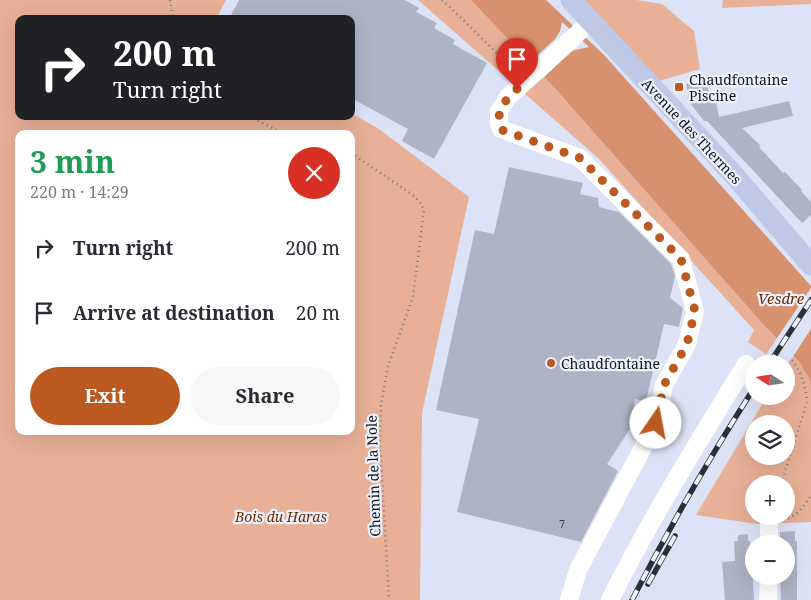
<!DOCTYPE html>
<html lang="en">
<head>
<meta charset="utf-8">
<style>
  body { margin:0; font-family:"Noto Serif",serif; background:#f7f7f7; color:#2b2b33; height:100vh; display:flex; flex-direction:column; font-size:19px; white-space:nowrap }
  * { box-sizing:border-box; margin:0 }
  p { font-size:16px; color:#7c7c81 }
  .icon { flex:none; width:28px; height:28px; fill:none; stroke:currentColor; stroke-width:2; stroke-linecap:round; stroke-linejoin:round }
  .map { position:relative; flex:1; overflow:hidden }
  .panel { position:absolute; left:15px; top:130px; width:340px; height:305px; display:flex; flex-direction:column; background:#fff; border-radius:10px; box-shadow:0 5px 20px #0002 }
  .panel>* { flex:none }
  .guide { position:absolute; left:15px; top:15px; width:340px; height:105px; border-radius:10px; box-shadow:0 5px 20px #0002; background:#202124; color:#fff; overflow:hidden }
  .needle { width:32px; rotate:282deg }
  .tools { position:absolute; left:745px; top:355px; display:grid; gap:10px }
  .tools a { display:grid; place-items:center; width:50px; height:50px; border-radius:50%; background:#fff; box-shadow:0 5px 20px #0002; font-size:25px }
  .pin { position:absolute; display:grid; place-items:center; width:42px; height:42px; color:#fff; margin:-51px -21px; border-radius:50% 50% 50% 0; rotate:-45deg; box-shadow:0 0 5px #0007 }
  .pin .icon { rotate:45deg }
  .me { position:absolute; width:55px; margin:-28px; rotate:12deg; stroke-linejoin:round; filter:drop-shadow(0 0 4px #0008) }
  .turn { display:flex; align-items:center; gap:18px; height:105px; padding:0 15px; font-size:22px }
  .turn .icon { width:65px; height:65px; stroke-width:2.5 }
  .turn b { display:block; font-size:35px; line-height:42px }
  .round { display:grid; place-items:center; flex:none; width:52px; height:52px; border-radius:26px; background:#f7f7f7 }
  .summary { display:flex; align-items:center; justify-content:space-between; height:85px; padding:0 15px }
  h1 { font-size:30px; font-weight:700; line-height:38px; color:#1e9e55 }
  .cta { display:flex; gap:10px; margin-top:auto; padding:10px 15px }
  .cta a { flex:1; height:58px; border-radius:30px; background:#bc5920; color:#fff; font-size:20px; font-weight:700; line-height:58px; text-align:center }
  .cta a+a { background:#f7f7f7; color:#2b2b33 }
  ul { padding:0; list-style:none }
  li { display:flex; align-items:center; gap:15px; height:65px; padding:0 15px }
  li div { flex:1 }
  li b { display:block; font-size:19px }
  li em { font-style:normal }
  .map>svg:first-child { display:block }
  .green { fill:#e8b096; fill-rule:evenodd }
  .water { fill:#d7916f }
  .pier { fill:#dde3f6 }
  .building { fill:#aeb4c6 }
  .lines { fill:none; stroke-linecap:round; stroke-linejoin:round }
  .path { stroke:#757986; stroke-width:2.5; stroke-dasharray:1 4; stroke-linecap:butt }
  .minor { stroke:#fff; stroke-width:18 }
  .major { stroke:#bfc8e5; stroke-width:21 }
  .rail-casing { stroke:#2c2f36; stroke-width:5.5 }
  .rail { stroke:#edf1fc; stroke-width:4; stroke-dasharray:11; stroke-linecap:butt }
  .route { stroke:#bc5920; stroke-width:9; stroke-dasharray:0 16.2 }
  .poi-dot { fill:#bc5920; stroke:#edf1fc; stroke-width:2 }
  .labels { text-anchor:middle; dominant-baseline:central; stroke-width:4.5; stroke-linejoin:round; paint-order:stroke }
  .number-label { font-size:11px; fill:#3a3e46 }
  .poi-label { font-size:14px; fill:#14161c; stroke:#edf1fc; text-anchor:start }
  .street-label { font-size:14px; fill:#14161c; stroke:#edf1fc }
  .park-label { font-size:14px; font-style:italic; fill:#6c2d04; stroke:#edf1fc }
  .water-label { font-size:15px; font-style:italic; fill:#6d2d05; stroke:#edf1fc }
</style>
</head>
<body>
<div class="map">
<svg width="811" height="600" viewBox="0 0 811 600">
  <rect width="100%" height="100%" fill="#dde3f6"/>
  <path class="green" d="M0 0H226L216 19H19V116H351V113L379 129 469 197 422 413 420 600H0ZM19 134H351V431H19Z
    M418 0H471L560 94 777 339 766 354 748 342 754 330 598 158Z
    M584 0H636L662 4 694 31 700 69 659 81Z
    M723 0H811V4L722 8Z
    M793 356 800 363 811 382V522L757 524 696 515 767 396H786V366ZM754 424H786V456H754ZM754 484H786V516H754Z"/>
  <path class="water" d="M471 0H546L604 55 811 286V382L800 363 764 325 560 94Z"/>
  <path class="pier" d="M562 22 589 47 575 50 571 52 542 79 528 64 555 39 560 31Z
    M811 288V329L792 358 775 341Z"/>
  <path class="building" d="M239 0H405L419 8 416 12 437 23 434 28 455 40 453 44 487 63 434 159 402 141 408 129 351 98V19H229Z
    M706 80 709 93 714 92 719 117 789 101 793 116 742 128 761 146 759 147 783 173 785 172 802 190 801 191 811 202V215L802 223 707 121H704L687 99 689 98 686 84Z
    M509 167 583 183 580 194 598 198 599 207 619 212 671 264 675 276 670 298 683 308 679 327 664 324 646 401 635 399 630 429 607 464 618 471 581 542 457 512 479 419 436 410 475 230 494 234Z
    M795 531V541H797V600H781L780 576H786V544H780V532Z
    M748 534V541H750L751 561H752L754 600H725L722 562 735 561 734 541H738V535Z"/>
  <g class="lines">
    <path class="path" d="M170 0 173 19
      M442 0 453 10 514 70
      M249 116 284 134
      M351 153 413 195 420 202 424 210 413 297 388 366 381 405 380 444 389 600
      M781 484 807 402C806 386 801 372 792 360
      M783 519C796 518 804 506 811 496"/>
    <path class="minor" d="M769 544V519
      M569 600 578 570 656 423 664 385 687 344 695 311 681 259 580 158 501 129 499 123V111L508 97 576 35 590 21
      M610 600C650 519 699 441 746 364
      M768 600 769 576"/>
    <path class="major" d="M571 0 733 174 811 265"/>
    <defs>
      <path id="rail" d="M769 364 811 300
        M648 584 675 536
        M632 600C669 528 710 457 754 388"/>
    </defs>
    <use href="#rail" class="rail-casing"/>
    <use href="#rail" class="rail"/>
  </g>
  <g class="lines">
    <path class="route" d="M517 89C504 102 494 111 502 130L580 158 681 259 695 311 687 344 664 385 656 423"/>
  </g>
  <g class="poi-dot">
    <rect x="674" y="82" width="10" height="10" rx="2.5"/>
    <circle cx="551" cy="363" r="5"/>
  </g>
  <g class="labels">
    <g class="number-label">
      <text x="562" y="523">7</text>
    </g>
    <g class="poi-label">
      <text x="689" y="79">Chaudfontaine<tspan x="689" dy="16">Piscine</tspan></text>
      <text x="561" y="363">Chaudfontaine</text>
    </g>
    <g class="street-label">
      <text transform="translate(692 131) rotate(47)">Avenue des Thermes</text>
      <text transform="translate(373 476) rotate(-92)">Chemin de la Nole</text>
    </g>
    <g class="park-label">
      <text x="281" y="516">Bois du Haras</text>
    </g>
    <g class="water-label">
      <text x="781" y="298">Vesdre</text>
    </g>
  </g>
</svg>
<div class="tools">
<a><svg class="needle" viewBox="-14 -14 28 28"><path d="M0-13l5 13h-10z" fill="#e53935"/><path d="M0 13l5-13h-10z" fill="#7c7c81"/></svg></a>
<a><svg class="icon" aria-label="layers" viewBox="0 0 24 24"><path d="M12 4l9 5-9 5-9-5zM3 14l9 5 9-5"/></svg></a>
<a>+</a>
<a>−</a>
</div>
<div class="pin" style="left:517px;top:89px;background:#d93025"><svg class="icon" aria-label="arrive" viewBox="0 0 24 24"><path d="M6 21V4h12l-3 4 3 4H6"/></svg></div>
<svg class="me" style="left:656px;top:423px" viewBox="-20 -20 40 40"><circle r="19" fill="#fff"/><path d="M0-13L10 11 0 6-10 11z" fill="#bc5920"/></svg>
<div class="guide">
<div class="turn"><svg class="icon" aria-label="right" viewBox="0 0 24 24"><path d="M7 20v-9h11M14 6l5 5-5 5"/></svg><div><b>200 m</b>Turn right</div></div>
</div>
<section class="panel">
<div class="summary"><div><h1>3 min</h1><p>220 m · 14:29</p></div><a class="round" style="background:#d93025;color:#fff"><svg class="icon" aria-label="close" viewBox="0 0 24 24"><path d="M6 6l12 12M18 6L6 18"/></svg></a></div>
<ul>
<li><svg class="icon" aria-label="right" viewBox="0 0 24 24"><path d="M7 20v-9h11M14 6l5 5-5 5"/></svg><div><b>Turn right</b></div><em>200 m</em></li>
<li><svg class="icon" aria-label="arrive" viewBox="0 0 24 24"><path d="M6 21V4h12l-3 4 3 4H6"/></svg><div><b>Arrive at destination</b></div><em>20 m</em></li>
</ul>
<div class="cta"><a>Exit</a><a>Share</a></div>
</section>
</div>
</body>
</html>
